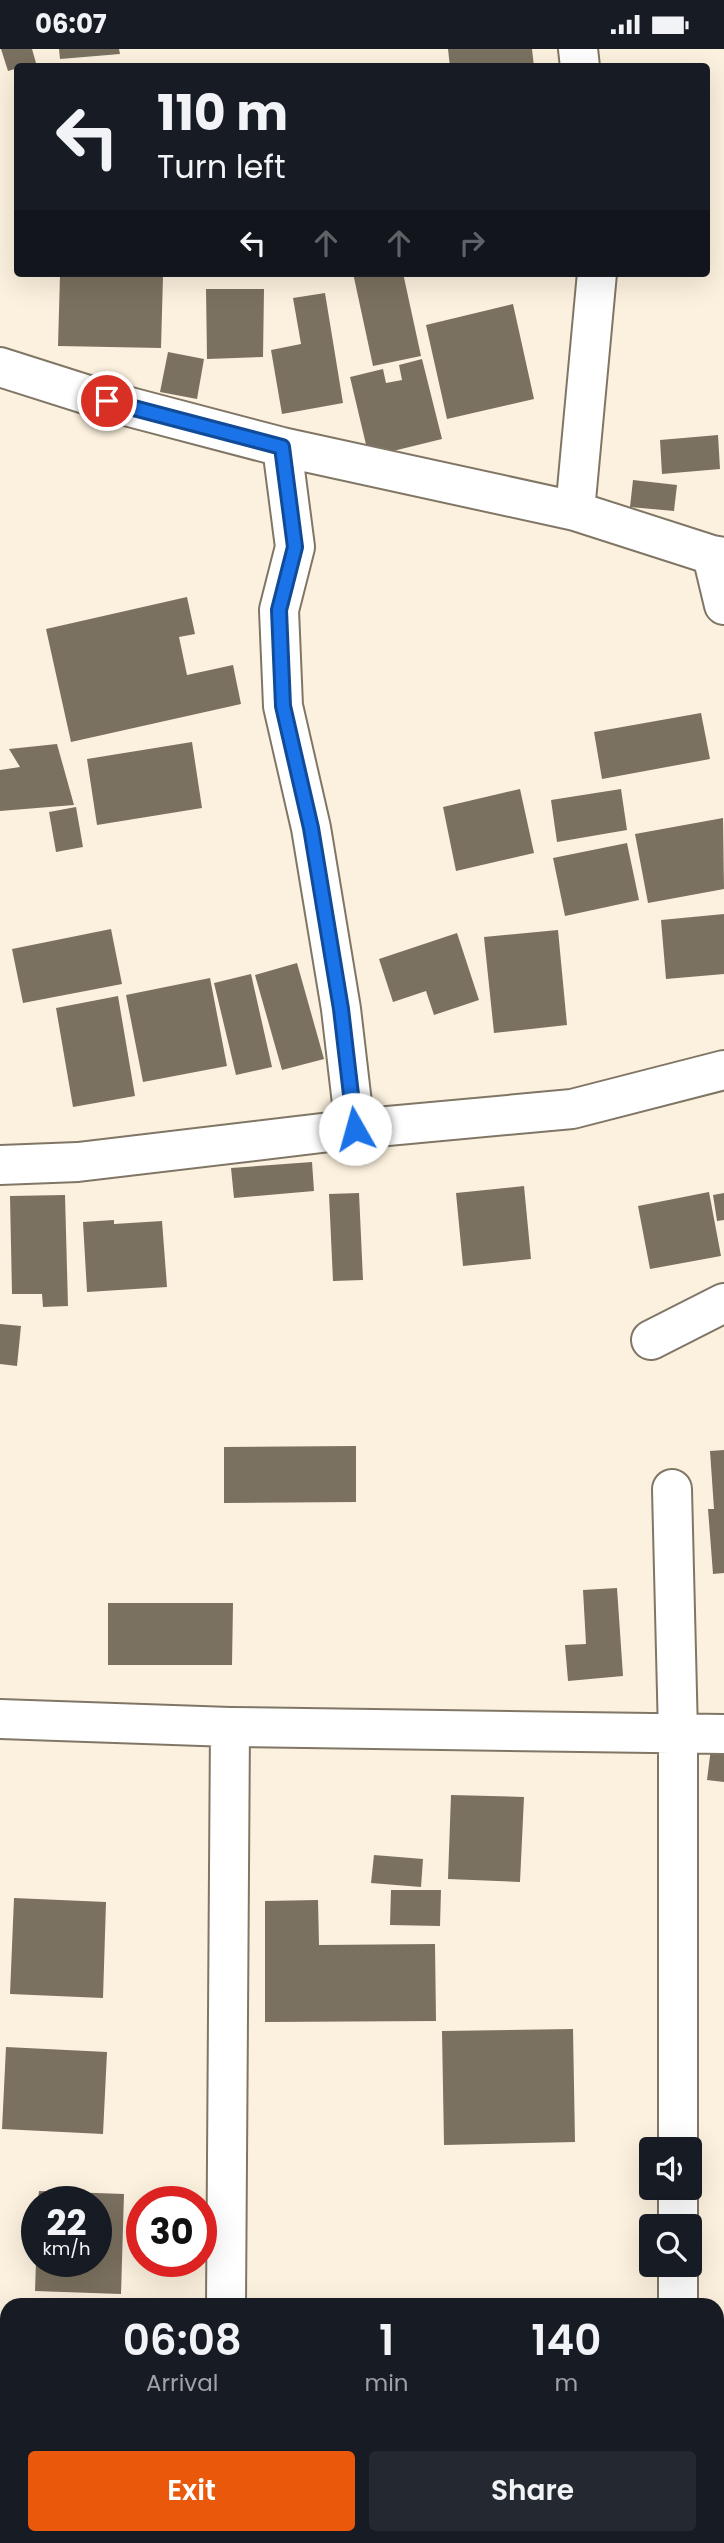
<!DOCTYPE html>
<html lang="en">
<head>
<meta charset="utf-8">
<style>
  body { margin:0; font-family:Poppins,sans-serif; background:#242831; color:#f1f3f6; height:100vh; display:flex; flex-direction:column; font-size:26px; white-space:nowrap }
  * { box-sizing:border-box; margin:0 }
  p { font-size:23px; color:#9ea1a6 }
  .icon { flex:none; width:38px; height:38px; fill:none; stroke:currentColor; stroke-width:2; stroke-linecap:round; stroke-linejoin:round }
  .map { position:relative; flex:1; overflow:hidden }
  .panel { position:absolute; left:0px; top:2249px; width:724px; height:247px; display:flex; flex-direction:column; background:#171b24; border-radius:21px 21px 0 0; box-shadow:0 7px 28px #0002 }
  .panel>* { flex:none }
  .guide { position:absolute; left:14px; top:14px; width:696px; height:214px; border-radius:7px; box-shadow:0 7px 28px #0002; background:#171b24; color:#f1f3f6; overflow:hidden }
  .buttons { position:absolute; left:639px; top:2088px; display:grid; gap:14px }
  .buttons a { display:grid; place-items:center; width:63px; height:63px; border-radius:7px; background:#171b24; box-shadow:0 7px 28px #0002; font-size:35px }
  .speed { position:absolute; left:21px; top:2137px; display:flex; gap:14px; font-size:35px; font-weight:700; text-align:center }
  .speed>* { display:grid; place-content:center; width:91px; height:91px; border-radius:50%; background:#171b24; box-shadow:0 7px 28px #0002; line-height:1 }
  .speed small { font-size:18px; font-weight:400 }
  .speed .limit { border:10px solid #d22; background:#fff; color:#111 }
  .pin { position:absolute; display:grid; place-items:center; width:60px; height:60px; color:#fff; margin:-30px; border:4px solid #fff; border-radius:50%; box-shadow:0 2px 7px #0007 }
  .me { position:absolute; width:77px; margin:-38px; rotate:353deg; stroke-linejoin:round; filter:drop-shadow(0 0 5px #0008) }
  .turn { display:flex; align-items:center; gap:24px; height:147px; padding:0 28px; font-size:32px }
  .turn .icon { width:91px; height:91px; stroke-width:2.5 }
  .turn b { display:block; font-size:49px; line-height:60px }
  .lanes { display:flex; align-items:center; height:66px; padding:0 28px; background:#0003; justify-content:center; gap:35px; direction:ltr }
  .lanes .off { opacity:.35 }
  .eta { display:flex; justify-content:space-evenly; align-items:center; height:119px; text-align:center }
  .eta b { font-size:42px; font-weight:600; line-height:49px }
  .button { display:flex; gap:14px; margin-top:auto; padding:14px 28px }
  .button a { flex:1; height:80px; border-radius:7px; background:#ea580c; color:#fff; font-size:28px; font-weight:600; line-height:80px; text-align:center }
  .button a+a { background:#242831; color:#f1f3f6 }
  .status { display:flex; justify-content:space-between; align-items:center; height:49px; padding:0 35px; background:#171b24; direction:ltr }
  .status svg { height:19px; fill:currentColor }
  .map>svg:first-child { display:block }
  .building { fill:#7b7160 }
  .lines { fill:none; stroke-linecap:round; stroke-linejoin:round }
  .minor-casing { stroke:#807665; stroke-width:42 }
  .minor { stroke:#fff; stroke-width:38 }
  .route-casing { stroke:#114b97; stroke-width:18 }
  .route { stroke:#1a73e8; stroke-width:12 }
</style>
</head>
<body>
<div class="status"><b>06:07</b><svg viewBox="0 0 49 12"><path d="M0 12V9h3v3zM5 12V6h3v6zM10 12V3h3v9zM15 12V0h3v12zM26 1h20v11H26zM47 4h2v5h-2z"/></svg></div>
<div class="map">
<svg width="724" height="2494" viewBox="0 0 724 2494">
  <rect width="100%" height="100%" fill="#fcf1de"/>
  <path class="building" d="M1 0H32L36 14 8 22Z
    M59 0H119L120 5 60 10Z
    M448 0H532L534 18H450Z
    M353 224H403L421 307 373 317Z
    M60 226 163 227 161 299 58 297Z
    M206 240H264L263 308 207 310Z
    M325 244 343 354 282 365 271 301 301 295 293 249Z
    M513 255 534 350 447 370 426 276Z
    M168 303 204 310 197 350 160 343Z
    M422 310 442 390 385 404 384 401 368 404 350 328 383 320 386 334 402 331 399 316Z
    M718 386 720 420 662 425 660 391Z
    M633 431 677 436 674 462 630 458Z
    M187 548 195 585 179 588 187 626 233 616 241 655 71 693 46 580Z
    M701 664 710 710 602 730 594 683Z
    M192 693 202 759 97 776 87 710Z
    M57 695 74 756 0 762V721L20 718 9 700Z
    M520 740 534 804 456 822 443 758Z
    M621 740 627 781 557 793 551 751Z
    M76 758 83 798 56 803 49 763Z
    M723 769 724 840 648 854 635 785Z
    M627 794 639 851 565 867 553 809Z
    M724 865V925L666 930 661 871Z
    M111 880 122 935 23 954 12 900Z
    M558 881 567 976 494 984 484 888Z
    M457 884 479 951 434 966 426 942 393 953 379 910Z
    M297 914 324 1010 282 1021 255 926Z
    M251 925 272 1018 236 1026 214 934Z
    M210 929 227 1017 143 1033 126 946Z
    M118 947 135 1047 73 1058 56 959Z
    M312 1113 314 1142 234 1149 231 1119Z
    M524 1137 531 1210 463 1217 456 1144Z
    M709 1143 721 1207 650 1220 638 1157Z
    M359 1144 363 1231 333 1232 329 1145Z
    M724 1144V1171L717 1172 713 1146Z
    M65 1146 68 1257 43 1258 42 1245H12L10 1147Z
    M114 1171V1175L162 1172 167 1238 87 1243 83 1173Z
    M0 1275 21 1277 17 1317 0 1315Z
    M356 1397V1453L224 1454V1398Z
    M724 1401V1524L713 1525 708 1460H714L710 1402Z
    M617 1539 623 1627 568 1632 565 1596 586 1595 583 1541Z
    M108 1554H233L232 1616H108Z
    M711 1699 724 1701V1733L707 1731Z
    M451 1746 524 1748 520 1833 448 1830Z
    M374 1806 423 1810 421 1838 371 1834Z
    M391 1841H441L440 1877 390 1876Z
    M14 1849 106 1853 103 1949 10 1945Z
    M318 1851 319 1896 435 1895 436 1972 265 1973V1852Z
    M573 1980 575 2093 444 2096 442 1982Z
    M6 1998 107 2003 103 2085 2 2080Z
    M39 2142 124 2145 121 2245 35 2242 36 2212H96V2152H38Z
    M669 2488H713V2494H669Z"/>
  <g class="lines">
    <defs>
      <path id="minor" d="M578 0 580 18
        M0 318 107 352 282 398 575 462 712 506 724 508
        M282 398 295 498 279 561 283 657 311 779 341 960 355 1080
        M575 462 597 224
        M712 506 724 556
        M0 1116 78 1113 355 1080 572 1060 724 1021
        M651 1291 724 1254
        M672 1440 678 1685V2100
        M0 1670 230 1678 724 1685
        M678 2138V2177
        M226 2256 230 1678
        M678 2256V2216
        M0 2427H7
        M718 2434H724
        M324 2488 325 2494"/>
    </defs>
    <use href="#minor" class="minor-casing"/>
    <use href="#minor" class="minor"/>
  </g>
  <g class="lines">
    <defs>
      <path id="route" d="M107 352 282 398 295 498 279 561 283 657 311 779 341 960 355 1080"/>
    </defs>
    <use href="#route" class="route-casing"/>
    <use href="#route" class="route"/>
  </g>
</svg>
<div class="buttons">
<a><svg class="icon" aria-label="sound" viewBox="0 0 24 24"><path d="M4 9h4l5-4v14l-5-4H4zM17 9q2 3 0 6"/></svg></a>
<a><svg class="icon" aria-label="search" viewBox="0 0 24 24"><circle cx="10" cy="10" r="6"/><path d="M15 15l6 6"/></svg></a>
</div>
<div class="speed"><div>22<small>km/h</small></div><div class="limit">30</div></div>
<div class="pin" style="left:107px;top:352px;background:#d93025"><svg class="icon" aria-label="arrive" viewBox="0 0 24 24"><path d="M6 21V4h12l-3 4 3 4H6"/></svg></div>
<svg class="me" style="left:355px;top:1080px" viewBox="-20 -20 40 40"><circle r="19" fill="#fff"/><path d="M0-13L10 11 0 6-10 11z" fill="#1a73e8"/></svg>
<div class="guide">
<div class="turn"><svg class="icon" aria-label="left" viewBox="0 0 24 24"><path d="M17 20v-9H6M10 6l-5 5 5 5"/></svg><div><b>110 m</b>Turn left</div></div>
<div class="lanes"><svg class="icon" aria-label="left" viewBox="0 0 24 24"><path d="M17 20v-9H6M10 6l-5 5 5 5"/></svg><svg class="icon off" aria-label="ahead" viewBox="0 0 24 24"><path d="M12 20V5M6 11l6-6 6 6"/></svg><svg class="icon off" aria-label="ahead" viewBox="0 0 24 24"><path d="M12 20V5M6 11l6-6 6 6"/></svg><svg class="icon off" aria-label="right" viewBox="0 0 24 24"><path d="M7 20v-9h11M14 6l5 5-5 5"/></svg></div>
</div>
<section class="panel">
<div class="eta">
<div><b>06:08</b><p>Arrival</p></div>
<div><b>1</b><p>min</p></div>
<div><b>140</b><p>m</p></div>
</div>
<div class="button"><a>Exit</a><a>Share</a></div>
</section>
</div>
</body>
</html>
